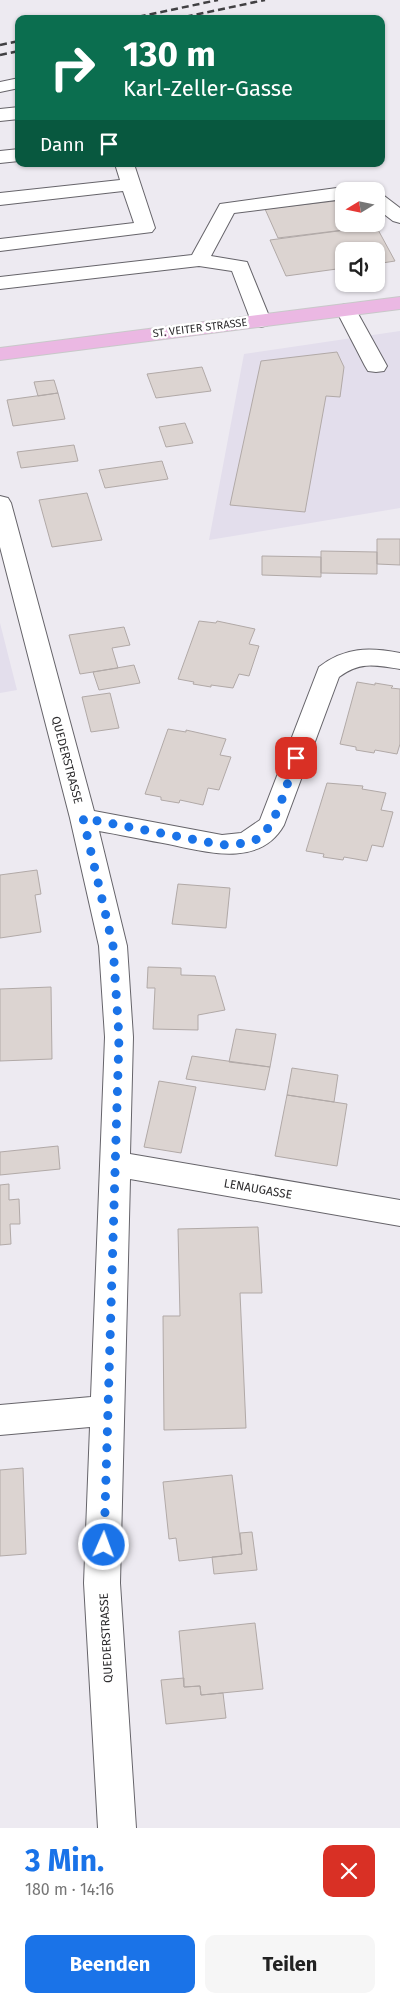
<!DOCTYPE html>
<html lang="de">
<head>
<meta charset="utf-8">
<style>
  body { margin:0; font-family:"Fira Sans",sans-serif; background:#f6f6f6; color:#222; height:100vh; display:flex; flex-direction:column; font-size:19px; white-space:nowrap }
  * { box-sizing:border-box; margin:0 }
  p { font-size:16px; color:#767676 }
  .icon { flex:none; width:28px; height:28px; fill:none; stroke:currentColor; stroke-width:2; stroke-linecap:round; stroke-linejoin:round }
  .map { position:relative; height:1828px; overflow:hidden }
  .sheet { display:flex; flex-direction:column; background:#fff; flex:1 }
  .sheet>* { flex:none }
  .banner { position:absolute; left:15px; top:15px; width:370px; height:152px; border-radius:10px; box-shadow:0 1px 4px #0004; background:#0b6e4f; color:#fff; overflow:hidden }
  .needle { width:32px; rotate:260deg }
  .tools { position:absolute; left:335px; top:182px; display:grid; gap:10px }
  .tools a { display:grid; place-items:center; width:50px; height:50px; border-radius:10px; background:#fff; box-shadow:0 1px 4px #0004; font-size:25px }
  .pin { position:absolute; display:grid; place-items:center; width:42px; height:42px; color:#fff; margin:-21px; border-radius:10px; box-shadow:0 2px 8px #0006 }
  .me { position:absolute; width:55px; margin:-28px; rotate:2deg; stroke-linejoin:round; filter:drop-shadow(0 0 4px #0008) }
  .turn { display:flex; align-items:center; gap:18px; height:105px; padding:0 25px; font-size:22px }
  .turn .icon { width:65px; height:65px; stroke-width:2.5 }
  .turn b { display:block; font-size:35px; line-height:42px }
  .then { display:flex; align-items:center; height:48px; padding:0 25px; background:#0003; gap:10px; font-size:19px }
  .round { display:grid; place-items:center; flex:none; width:52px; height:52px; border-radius:10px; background:#f6f6f6 }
  .head { display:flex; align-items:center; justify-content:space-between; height:85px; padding:0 25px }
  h1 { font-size:30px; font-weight:700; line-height:38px; color:#1a73e8 }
  .cta { display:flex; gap:10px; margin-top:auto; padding:10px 25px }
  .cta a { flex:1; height:58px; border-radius:10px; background:#1a73e8; color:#fff; font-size:20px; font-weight:700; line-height:58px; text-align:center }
  .cta a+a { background:#f6f6f6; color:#222 }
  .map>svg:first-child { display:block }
  .built { fill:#e3deec }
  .building { fill:#dcd4d1; stroke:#b1a9a7 }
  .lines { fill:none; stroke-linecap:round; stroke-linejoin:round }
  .minor-casing { stroke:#66646a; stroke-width:2 }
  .major-casing { stroke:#c8c8c9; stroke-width:2 }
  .minor { fill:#fff; fill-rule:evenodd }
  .major { fill:#ebb8e3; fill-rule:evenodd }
  .rail { stroke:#414043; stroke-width:2.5; stroke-dasharray:7 4; stroke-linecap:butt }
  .route { stroke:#1a73e8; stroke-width:9; stroke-dasharray:0 16.2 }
  .labels { text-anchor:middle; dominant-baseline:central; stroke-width:5; stroke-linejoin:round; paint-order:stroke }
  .far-street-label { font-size:11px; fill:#2d2c2e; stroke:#fff }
  .street-label { font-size:12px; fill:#2d2c2e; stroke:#fff }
</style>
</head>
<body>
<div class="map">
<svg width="400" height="1828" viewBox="0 0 400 1828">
  <rect width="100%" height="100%" fill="#edeaf1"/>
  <path class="built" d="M400 331V508L209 540 244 354Z
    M0 623 17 690 0 693Z"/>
  <path class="building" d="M344 200V224H358L360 228 278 238 265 209Z
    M376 226 395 261 376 264V251H344V268L286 276 270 240Z
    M337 352 344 367 340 397 326 396 305 512 230 505 261 361Z
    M202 367 211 391 156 398 147 374Z
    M54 380 58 393 38 396 34 382Z
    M58 393 65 419 13 426 7 400Z
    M185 423 193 443 166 447 159 427Z
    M74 445 78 461 21 468 17 452Z
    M162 461 168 479 105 488 99 470Z
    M87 493 102 540 52 547 39 500Z
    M377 539H400V565L377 564Z
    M321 551 377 552V574L321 573Z
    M262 556 321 557V577L262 575Z
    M199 621 216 623 217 621 255 629 249 644 259 646 249 676 239 674 233 688 211 685V687L193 684 194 682 178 679Z
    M124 627 130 645 112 648 118 668 80 674 69 635Z
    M134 665 140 683 99 690 93 672Z
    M357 682 375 685V683L393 686 391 688 400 689V744L397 754 375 750 374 753 356 750V747L340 744Z
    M110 693 119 728 91 732 82 697Z
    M168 729 186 732V730L226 739 220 755 231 757 219 790 208 788 203 805 180 800 179 803 161 800V797L145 794Z
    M327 783 363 786 362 789 386 793 381 810 393 812 383 847 372 845 367 861 344 857 343 860 323 857 324 854 306 851Z
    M37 870 41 894 35 895 41 932 0 938V875Z
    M178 884 230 888 226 928 172 924Z
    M148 967 181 968V975L215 976 225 1010 198 1015V1030L153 1029 155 988H147Z
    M51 987 52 1059 0 1061V989Z
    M236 1029 276 1034 270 1067 229 1062Z
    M192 1056 270 1067 265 1090 186 1079Z
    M292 1068 338 1075 334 1102 287 1095Z
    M159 1081 196 1087 181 1153 144 1147Z
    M287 1095 347 1104 337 1166 275 1156Z
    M58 1146 60 1169 0 1175V1152Z
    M9 1184V1200L19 1199 20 1224H10L11 1244 0 1245V1185Z
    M258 1227 262 1293H240L246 1428 164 1430 163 1316H180L178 1229Z
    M23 1468 26 1554 0 1556V1470Z
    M232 1475 242 1554 179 1561 176 1538 169 1539 163 1482Z
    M252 1532 257 1570 214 1574 212 1557 242 1554 240 1533Z
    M255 1623 263 1689 201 1695 200 1686 184 1687 179 1631Z
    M184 1678V1687L200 1686 201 1695 223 1693 226 1718 166 1724 161 1680Z"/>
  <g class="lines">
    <defs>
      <path id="minor" d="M19 78V88L0 92V82Z
        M19 107V119L0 121V109Z
        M19 149V161L0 163V151Z
        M115 164H134L155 228 152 232 0 251V239L134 223 123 191 0 205V193L120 180Z
        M344 187 352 191H344V199L234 213 211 256 247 262 271 321 268 325 261 327 254 325 251 321 232 271 199 266 0 289V277L192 255 220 204Z
        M376 193 383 195 400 208V223L393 221 376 208Z
        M346 304 353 306 356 310 387 366 384 371 376 372 368 371 365 366 336 310 339 306Z
        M0 496 8 498 11 503 94 811 222 835 241 833 260 820 319 667C345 647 369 647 400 653V669C375 665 360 661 339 677L284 825C260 868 206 852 168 844 145 840 122 835 99 831L127 946 133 1037 130 1154 400 1200V1226L130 1179 120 1583 136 1828H98L84 1583 90 1427 0 1435V1405L91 1397 105 1037 99 946 70 818 0 547Z"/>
      <path id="major" d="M400 297V309L0 360V348Z"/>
    </defs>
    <use href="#minor" class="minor-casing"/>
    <use href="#major" class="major-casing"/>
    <use href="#minor" class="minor"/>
    <use href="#major" class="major"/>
    <path class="rail" d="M128 19 218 0
      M175 19 265 0
      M0 45 19 41
      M0 55 19 51"/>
  </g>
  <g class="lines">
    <path class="route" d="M104 1545 119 1037 113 946 83 818 222 845C234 844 247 844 257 839 277 827 288 779 296 758"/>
  </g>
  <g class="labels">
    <g class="far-street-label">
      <text transform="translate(200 328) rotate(-7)">ST. VEITER STRASSE</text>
    </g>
    <g class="street-label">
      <text transform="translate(67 760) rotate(75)">QUEDERSTRASSE</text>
      <text transform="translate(258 1189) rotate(10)">LENAUGASSE</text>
      <text transform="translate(106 1638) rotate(-93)">QUEDERSTRASSE</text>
    </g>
  </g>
</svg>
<div class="tools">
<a><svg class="needle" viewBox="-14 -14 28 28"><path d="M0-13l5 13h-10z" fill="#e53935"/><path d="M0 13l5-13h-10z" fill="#767676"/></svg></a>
<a><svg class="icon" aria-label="sound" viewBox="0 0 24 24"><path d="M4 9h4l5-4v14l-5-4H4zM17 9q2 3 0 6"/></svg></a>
</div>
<div class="pin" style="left:296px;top:758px;background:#d93025"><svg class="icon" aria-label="arrive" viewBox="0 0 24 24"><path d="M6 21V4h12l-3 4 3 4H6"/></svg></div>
<svg class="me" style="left:104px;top:1545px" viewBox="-20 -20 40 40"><circle r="17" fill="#1a73e8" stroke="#fff" stroke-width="3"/><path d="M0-11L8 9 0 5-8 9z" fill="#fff"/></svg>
<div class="banner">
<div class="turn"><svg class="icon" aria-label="right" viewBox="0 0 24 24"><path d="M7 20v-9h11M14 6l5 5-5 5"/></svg><div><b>130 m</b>Karl-Zeller-Gasse</div></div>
<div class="then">Dann<svg class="icon" aria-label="arrive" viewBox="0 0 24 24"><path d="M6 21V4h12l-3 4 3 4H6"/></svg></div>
</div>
</div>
<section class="sheet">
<div class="head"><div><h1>3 Min.</h1><p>180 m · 14:16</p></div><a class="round" style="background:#d93025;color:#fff"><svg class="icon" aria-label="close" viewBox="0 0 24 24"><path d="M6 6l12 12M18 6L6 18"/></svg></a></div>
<div class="cta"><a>Beenden</a><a>Teilen</a></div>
</section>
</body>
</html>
